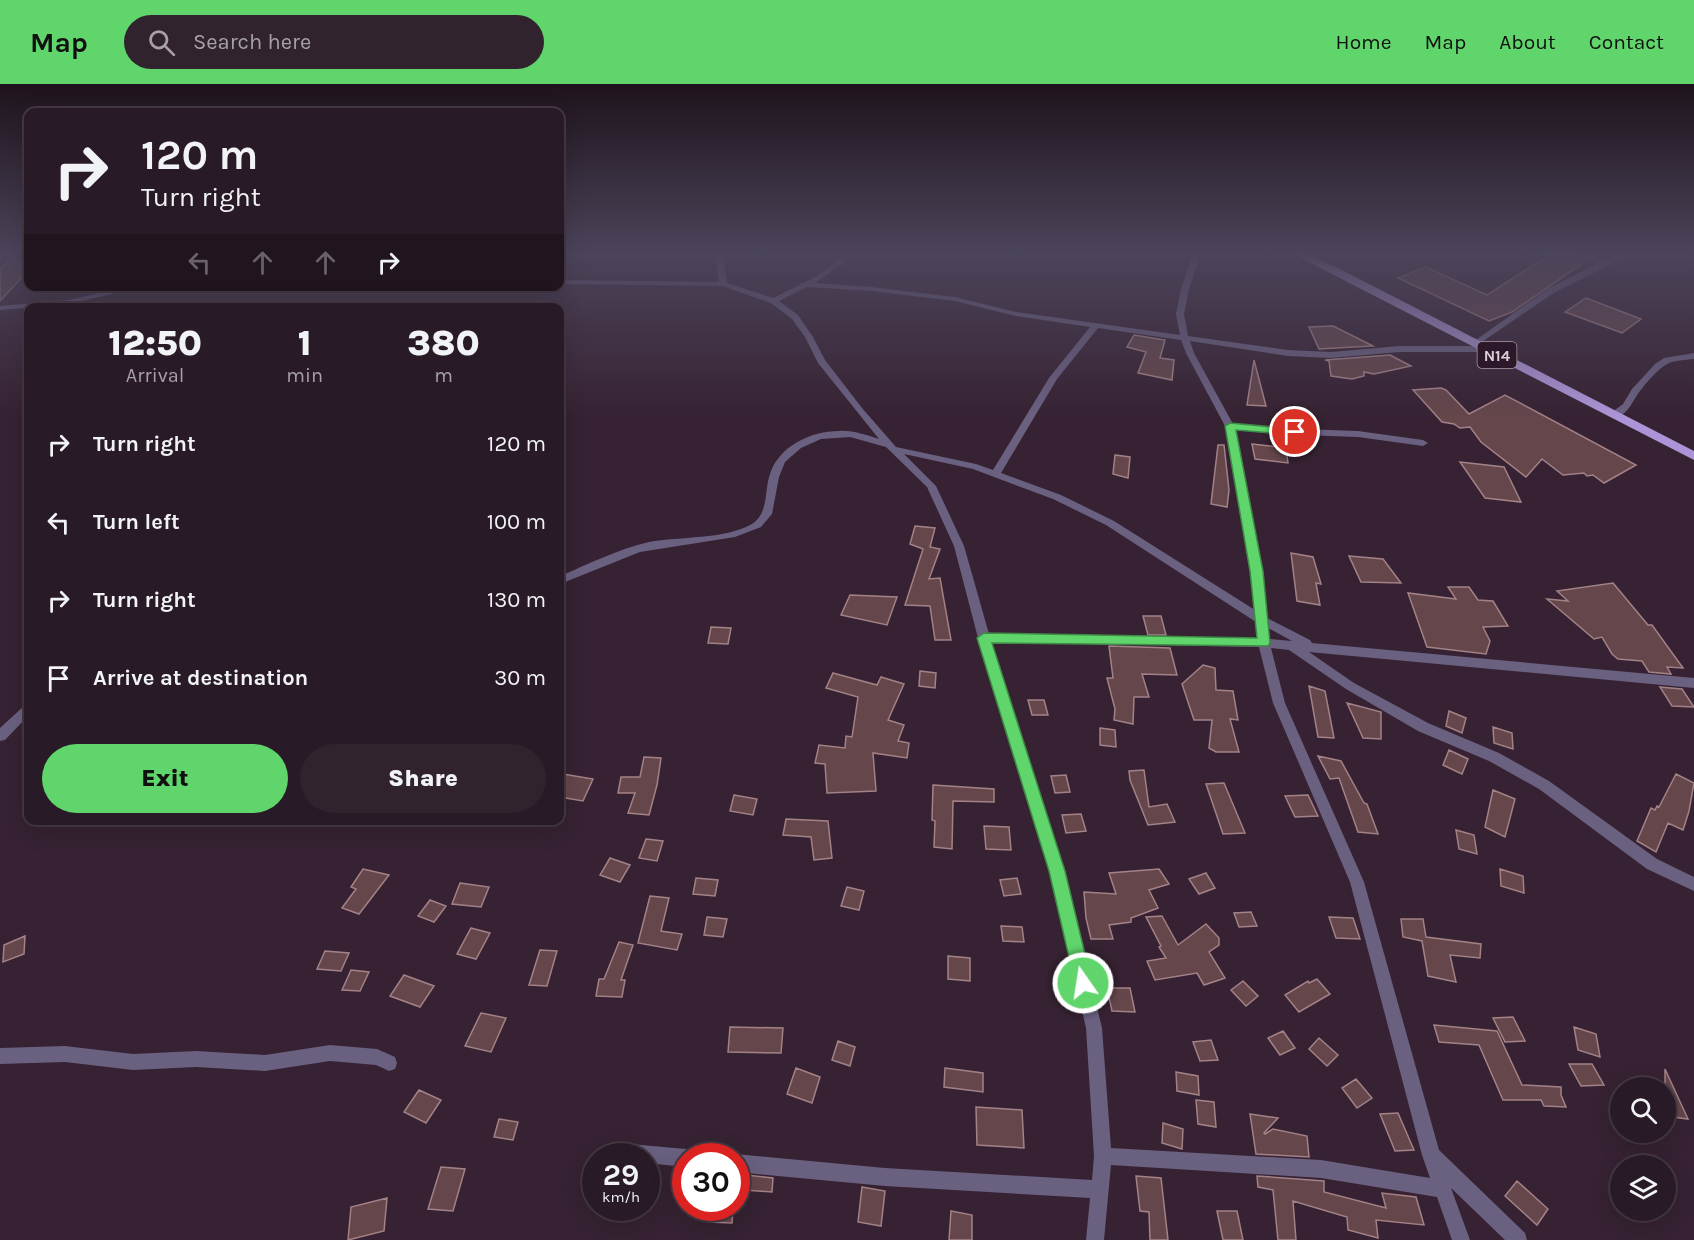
<!DOCTYPE html>
<html lang="en">
<head>
<meta charset="utf-8">
<style>
  body { margin:0; font-family:Karla,sans-serif; background:#30232e; color:#f1f3f6; height:100vh; display:flex; flex-direction:column; font-size:22px; white-space:nowrap }
  * { box-sizing:border-box; margin:0 }
  p { font-size:20px; color:#a5a1a7 }
  .icon { flex:none; width:33px; height:33px; fill:none; stroke:currentColor; stroke-width:2; stroke-linecap:round; stroke-linejoin:round }
  .map { position:relative; flex:1; overflow:hidden }
  .drawer { position:absolute; left:24px; top:219px; width:540px; height:522px; display:flex; flex-direction:column; background:#281a26; border-radius:12px; box-shadow:0 6px 24px #0002,0 0 0 2px #443843 }
  .drawer>* { flex:none }
  .guide { position:absolute; left:24px; top:24px; width:540px; height:183px; border-radius:12px; box-shadow:0 6px 24px #0002,0 0 0 2px #443843; background:#281a26; color:#f1f3f6; overflow:hidden }
  .fabs { position:absolute; left:1610px; top:993px; display:grid; gap:12px }
  .fabs a { display:grid; place-items:center; width:66px; height:66px; border-radius:50%; background:#281a26; box-shadow:0 6px 24px #0002,0 0 0 2px #443843; font-size:30px }
  .speed { position:absolute; left:582px; top:1059px; display:flex; gap:12px; font-size:30px; font-weight:700; text-align:center }
  .speed>* { display:grid; place-content:center; width:78px; height:78px; border-radius:50%; background:#281a26; box-shadow:0 6px 24px #0002,0 0 0 2px #443843; line-height:1 }
  .speed small { font-size:15px; font-weight:400 }
  .speed .limit { border:9px solid #d22; background:#fff; color:#111 }
  .pin { position:absolute; display:grid; place-items:center; width:51px; height:51px; color:#fff; margin:-26px; border:3px solid #fff; border-radius:50%; box-shadow:0 2px 6px #0007 }
  .me { position:absolute; width:66px; margin:-33px; rotate:347deg; stroke-linejoin:round; filter:drop-shadow(0 0 4px #0008) }
  .turn { display:flex; align-items:center; gap:21px; height:126px; padding:0 18px; font-size:27px }
  .turn .icon { width:78px; height:78px; stroke-width:2.5 }
  .turn b { display:block; font-size:42px; line-height:51px }
  .lanes { display:flex; align-items:center; height:57px; padding:0 18px; background:#0003; justify-content:center; gap:30px; direction:ltr }
  .lanes .off { opacity:.35 }
  .eta { display:flex; justify-content:space-evenly; align-items:center; height:102px; text-align:center }
  .eta b { font-size:36px; font-weight:800; line-height:42px }
  .button { display:flex; gap:12px; margin-top:auto; padding:12px 18px }
  .button a { flex:1; height:69px; border-radius:36px; background:#5fd56b; color:#111; font-size:24px; font-weight:800; line-height:69px; text-align:center }
  .button a+a { background:#30232e; color:#f1f3f6 }
  ul { padding:0; list-style:none }
  li { display:flex; align-items:center; gap:18px; height:78px; padding:0 18px }
  li div { flex:1 }
  li b { display:block; font-size:22px }
  li em { font-style:normal }
  header { display:flex; align-items:center; gap:36px; box-sizing:border-box; height:84px; padding:0 30px; background:#5fd56b; color:#111 }
  header strong { font-size:28px }
  nav { display:flex; gap:33px; margin-inline-start:auto; font-size:21px }
  .search { width:420px; height:54px; background:#30232e; display:flex; align-items:center; gap:15px; box-sizing:border-box; padding:0 21px; border-radius:33px; color:#a5a1a7; font-size:22px }
  .map>svg:first-child { display:block }
  .building { fill:#64464b; stroke:#a38287; stroke-width:1.5 }
  .lines { fill:none; stroke-linecap:round; stroke-linejoin:round }
  .minor { fill:#6a6080; fill-rule:evenodd }
  .primary { fill:#ab95d6; fill-rule:evenodd }
  .route { fill:#5fd56b; stroke:#3e8a46; stroke-width:1.5 }
  .labels { text-anchor:middle; dominant-baseline:central; stroke-width:4.5; stroke-linejoin:round; paint-order:stroke }
  .shield { fill:#2c1828; stroke:#a899a5; stroke-width:1.5 }
  .shield-label { font-size:16px; font-weight:bold; fill:#ddd0da }
</style>
</head>
<body>
<header>
<strong>Map</strong>
<div class="search"><svg class="icon" aria-label="search" viewBox="0 0 24 24"><circle cx="10" cy="10" r="6"/><path d="M15 15l6 6"/></svg>Search here</div>
<nav><a>Home</a><a>Map</a><a>About</a><a>Contact</a></nav>
</header>
<div class="map">
<svg width="1694" height="1156" viewBox="0 0 1694 1156">
  <rect width="100%" height="100%" fill="#362232"/>
  <path class="building" d="M1549 171H1570L1586 177 1512 228 1489 237 1398 194 1426 183 1487 211Z
    M14 173 27 188 0 217V185Z
    M1586 214 1641 235 1622 249 1565 228Z
    M1333 242 1373 262 1319 265 1309 243Z
    M1134 251 1165 256 1160 274 1174 276 1172 296 1138 289 1146 268 1127 263Z
    M1390 271 1411 282 1374 290 1364 288V292L1352 295 1331 292 1329 277 1325 276Z
    M1254 276 1266 322 1247 321Z
    M1441 304 1446 306 1469 330 1505 311 1636 381 1604 399 1593 391 1587 392 1584 389 1563 391 1542 375 1526 393 1481 358 1470 343 1460 344 1454 340 1442 338 1413 306Z
    M1252 360 1286 364 1288 379 1255 375Z
    M1218 361H1224L1229 406 1227 423 1211 420Z
    M1115 371 1130 373 1128 394 1113 390Z
    M1460 378 1504 383 1521 418 1485 414Z
    M915 442 935 444 930 463 940 465 929 495 940 494 951 556H935L930 522 905 521 923 465 910 460Z
    M1291 469 1313 473 1321 500 1316 499 1320 521 1297 517Z
    M1349 472 1383 475 1401 499 1361 498Z
    M1613 499 1648 541H1652L1683 584 1667 583 1671 590 1649 588 1642 577 1618 575 1612 570 1602 553 1594 555 1547 515 1568 517 1557 507Z
    M1448 503H1469L1478 516 1493 517 1508 542 1483 543 1490 557 1486 570 1427 563 1408 509 1456 515Z
    M850 511 897 513 887 541 841 531Z
    M1143 532H1161L1166 551H1148Z
    M711 543 731 544 728 560 708 559Z
    M1109 562 1170 564 1177 591 1142 590 1149 613H1134L1133 640 1114 636 1115 625 1107 594H1113Z
    M1203 581 1215 584 1216 606 1233 607 1238 636 1230 635 1239 668H1216L1209 664 1212 636H1194L1182 600Z
    M920 587 936 589 935 604 919 602Z
    M833 589 877 601 881 593 904 600 888 636 904 641 898 657 909 659 907 674 873 669 876 707 827 709 825 680 815 679 819 661 845 664 846 652 852 653 858 613 826 604Z
    M1309 602 1325 607 1334 654 1318 653Z
    M1660 603 1682 605 1694 623 1672 622Z
    M1028 616H1044L1048 631H1032Z
    M1347 619 1381 628V655L1363 654Z
    M1449 627 1466 634 1462 649 1446 642Z
    M1493 643 1512 649 1513 665 1494 659Z
    M1100 644 1115 646 1116 663 1100 661Z
    M1449 666 1468 675 1462 690 1443 681Z
    M1318 672 1341 677 1364 719 1367 720 1378 750 1358 748 1339 694 1330 695Z
    M644 673 661 674 657 701 649 731 628 729 635 709H618L621 693H640Z
    M1144 686 1149 723 1167 720 1175 738 1148 741 1130 696 1129 687Z
    M563 690 593 695 583 717 560 713V698Z
    M1676 690 1694 699 1689 727 1683 746 1668 739 1656 768 1637 757 1651 724 1655 726 1657 722 1659 723Z
    M1066 691 1070 708 1055 709 1051 692Z
    M1224 699 1245 749 1223 750 1206 700Z
    M933 701 994 705V718L953 717 952 765 934 763 935 737 932 736Z
    M1493 706 1515 715 1505 753 1485 743Z
    M734 711 757 715 753 731 730 727Z
    M1308 711 1318 732 1295 733 1285 712Z
    M1081 730 1086 747 1066 749 1062 731Z
    M786 735 828 737 832 774 814 776 811 753 783 751Z
    M984 742 1009 743 1011 766 986 765Z
    M1456 746 1474 751 1477 770 1459 765Z
    M646 755 663 757 657 777 639 774Z
    M610 774 630 781 620 798 600 791Z
    M363 785 389 791 359 830 342 824 356 805 351 803Z
    M1159 785 1169 800 1149 806 1158 824 1131 834V838L1109 841 1113 855H1091L1086 834 1084 808 1116 810 1109 789Z
    M1500 785 1523 792 1524 809 1501 802Z
    M1206 789 1215 804 1199 810 1189 795Z
    M696 794 718 796 715 812 693 810Z
    M1017 794 1021 810 1004 812 1000 796Z
    M460 799 489 803 481 823 452 820Z
    M847 803 864 807 859 826 841 822Z
    M650 812 669 814 661 847 682 850 677 866 638 859Z
    M430 816 446 822 434 838 418 832Z
    M1251 828 1257 842 1239 843 1234 829Z
    M1162 832 1178 861 1206 840 1219 854V861L1209 868 1225 894 1204 901 1197 889 1155 896 1147 877 1166 874 1159 863 1161 862 1146 833Z
    M707 833 727 835 723 853 704 851Z
    M1329 833 1353 834 1360 855 1336 854Z
    M1401 835H1423L1426 853 1481 860 1480 874 1450 871 1456 898 1428 892 1422 857 1403 853Z
    M1001 842 1022 843 1024 858 1003 857Z
    M471 844 490 849 476 875 457 870Z
    M25 852 24 870 3 878 4 861Z
    M619 858 633 861 621 896H625L622 913 596 912 599 895H604Z
    M540 866 557 867 547 902 529 901Z
    M325 867 349 869 341 887 317 885Z
    M948 872 970 874V897L948 895Z
    M351 886 369 888 360 907 342 906Z
    M404 891 434 902 420 923 390 912Z
    M1317 895 1330 910 1299 928 1285 911 1308 897 1309 899Z
    M1243 897 1258 912 1246 922 1231 906Z
    M1107 904H1130L1135 928 1112 927Z
    M481 929 506 934 491 968 465 962Z
    M1513 933 1525 957 1505 958 1493 934Z
    M1434 941 1497 947 1522 1001 1561 1003V1011L1566 1023 1544 1022 1541 1016H1503L1479 961 1439 958Z
    M730 943 783 944 781 969 728 968Z
    M1574 943 1596 950 1600 973 1578 966Z
    M1283 947 1295 964 1280 971 1268 954Z
    M1319 954 1338 971 1327 982 1309 965Z
    M1211 956 1218 976 1200 977 1193 958Z
    M838 957 855 963 850 982 832 976Z
    M1569 980H1592L1604 1001 1581 1002Z
    M796 984 820 993 812 1019 787 1010Z
    M945 984 983 989V1008L944 1003Z
    M1665 985 1688 1035 1665 1032Z
    M1176 988 1198 992 1199 1011 1177 1007Z
    M1356 995 1372 1014 1357 1024 1342 1004Z
    M419 1006 441 1016 426 1039 404 1028Z
    M1196 1016 1214 1018 1216 1043 1198 1040Z
    M976 1023 1022 1026 1024 1064 977 1061Z
    M1398 1029 1414 1066 1395 1067 1380 1030Z
    M1250 1030 1278 1034 1264 1049 1265 1050 1273 1045 1307 1052 1309 1073 1256 1070Z
    M499 1035 518 1038 513 1056 494 1053Z
    M1163 1039 1183 1045 1182 1065 1162 1059Z
    M441 1083 465 1085 453 1127 428 1125Z
    M746 1091 773 1094 772 1108 745 1106Z
    M1136 1092 1161 1094 1168 1156H1150L1149 1128 1140 1127Z
    M1257 1092 1324 1097V1108L1386 1124 1382 1109 1416 1113 1424 1141 1376 1136 1378 1154 1348 1146 1347 1133 1293 1117 1296 1156H1278L1273 1106 1258 1103Z
    M1517 1097 1548 1125 1537 1141 1505 1112Z
    M862 1103 885 1107 881 1142 858 1138Z
    M387 1114 384 1147 348 1156 351 1123Z
    M711 1124H733L732 1139 709 1138Z
    M951 1127 972 1131V1156H949Z
    M1217 1127H1237L1243 1156H1223Z"/>
  <g class="lines">
    <path class="minor" d="M715 171H723L727 199 773 214 817 192 845 171H854L815 199 871 203 955 213 1016 228 1180 251 1176 230 1181 205 1192 171H1200L1189 205 1184 230 1188 252 1288 266 1331 268 1399 262H1476L1472 260 1473 258 1549 204 1597 180 1578 171H1588L1603 177 1619 171H1630L1555 208 1476 262 1489 263V267L1486 268H1399L1331 274 1288 272 1190 257 1194 269 1233 340 1272 344 1358 347 1423 356 1428 359 1423 362 1358 353 1272 350 1235 345 1261 487 1267 534 1310 556 1312 559 1694 594V604L1309 568 1354 599 1428 639 1499 669 1549 697 1657 775 1694 793V807L1647 785 1539 705 1489 677 1418 647 1346 605 1289 566 1271 564 1285 619 1364 798 1439 1066 1525 1149 1527 1156H1505L1451 1104 1470 1156H1452L1437 1113 1321 1094 1111 1081 1104 1156H1086L1090 1114 885 1102 736 1088V1072H730L736 1070 885 1084 1092 1096 1094 1072 1086 944 1050 787 978 554 954 462 927 403 886 363 850 353 821 355 801 364 785 378 779 393 772 430 761 443 735 453 640 468 560 500V492C589 480 618 465 649 458 680 452 724 456 752 440 769 429 764 407 770 390 779 362 811 347 839 347 852 346 866 351 879 355L818 279 805 253 792 235 771 219 722 202 560 200V196L719 198ZM807 203 871 207 955 217 1016 232 1090 243 1049 294 993 386 976 380 896 363 862 324 825 276 813 253 798 231 779 217ZM1098 244 1181 256 1186 269 1225 342 1251 487 1255 526 1114 437 1061 411 1001 389 1057 295ZM904 370 973 385 1053 415 1106 441 1256 538 1258 555 989 550 964 462 936 402ZM1268 544 1292 557 1269 555ZM991 558 1259 563 1273 619 1350 798 1422 1071 1430 1094 1321 1076 1111 1064 1102 944 1064 787Z
      M129 202H146L69 220 0 226V222L69 216Z
      M1694 269V275C1685 276 1674 276 1667 280 1657 286 1647 298 1640 307 1632 317 1627 335 1611 333V329L1623 320 1632 305 1655 280 1664 274Z
      M28 620V632L5 656 0 657V644L24 622Z
      M330 961 377 965 395 973 397 979 395 985 389 987 376 981 330 977 265 987 196 983 133 986 65 978 0 980V964L65 962 133 970 196 967 265 971Z
      M619 1059 686 1065 692 1068 694 1072H686V1083L646 1079V1072H612L610 1068 613 1062Z"/>
    <path class="primary" d="M1295 171H1308L1340 185 1694 367V376Z"/>
  </g>
  <linearGradient id="sky" x2="0" y2="1"><stop stop-color="#1e131c"/><stop offset="0.51" stop-color="#4c445a"/><stop offset="1" stop-color="#4c445a" stop-opacity="0"/></linearGradient>
  <rect width="1694" height="333" fill="url(#sky)"/>
  <path class="route" d="M1230 339 1295 345 1300 348 1295 351 1236 346 1263 487 1270 559 1268 562 992 559 1065 787 1092 899 1090 905 1083 908 1077 905 1075 899 1049 787 977 554 984 549 1257 554 1250 487 1225 342Z"/>
  <g class="labels">
    <rect class="shield" x="1477.5" y="258" width="39" height="26" rx="4.5"/>
    <g class="shield-label">
      <text x="1497" y="271">N14</text>
    </g>
  </g>
</svg>
<div class="fabs">
<a><svg class="icon" aria-label="search" viewBox="0 0 24 24"><circle cx="10" cy="10" r="6"/><path d="M15 15l6 6"/></svg></a>
<a><svg class="icon" aria-label="layers" viewBox="0 0 24 24"><path d="M12 4l9 5-9 5-9-5zM3 14l9 5 9-5"/></svg></a>
</div>
<div class="speed"><div>29<small>km/h</small></div><div class="limit">30</div></div>
<div class="pin" style="left:1295px;top:348px;background:#d93025"><svg class="icon" aria-label="arrive" viewBox="0 0 24 24"><path d="M6 21V4h12l-3 4 3 4H6"/></svg></div>
<svg class="me" style="left:1083px;top:899px" viewBox="-20 -20 40 40"><circle r="17" fill="#5fd56b" stroke="#fff" stroke-width="3"/><path d="M0-11L8 9 0 5-8 9z" fill="#fff"/></svg>
<div class="guide">
<div class="turn"><svg class="icon" aria-label="right" viewBox="0 0 24 24"><path d="M7 20v-9h11M14 6l5 5-5 5"/></svg><div><b>120 m</b>Turn right</div></div>
<div class="lanes"><svg class="icon off" aria-label="left" viewBox="0 0 24 24"><path d="M17 20v-9H6M10 6l-5 5 5 5"/></svg><svg class="icon off" aria-label="ahead" viewBox="0 0 24 24"><path d="M12 20V5M6 11l6-6 6 6"/></svg><svg class="icon off" aria-label="ahead" viewBox="0 0 24 24"><path d="M12 20V5M6 11l6-6 6 6"/></svg><svg class="icon" aria-label="right" viewBox="0 0 24 24"><path d="M7 20v-9h11M14 6l5 5-5 5"/></svg></div>
</div>
<section class="drawer">
<div class="eta">
<div><b>12:50</b><p>Arrival</p></div>
<div><b>1</b><p>min</p></div>
<div><b>380</b><p>m</p></div>
</div>
<ul>
<li><svg class="icon" aria-label="right" viewBox="0 0 24 24"><path d="M7 20v-9h11M14 6l5 5-5 5"/></svg><div><b>Turn right</b></div><em>120 m</em></li>
<li><svg class="icon" aria-label="left" viewBox="0 0 24 24"><path d="M17 20v-9H6M10 6l-5 5 5 5"/></svg><div><b>Turn left</b></div><em>100 m</em></li>
<li><svg class="icon" aria-label="right" viewBox="0 0 24 24"><path d="M7 20v-9h11M14 6l5 5-5 5"/></svg><div><b>Turn right</b></div><em>130 m</em></li>
<li><svg class="icon" aria-label="arrive" viewBox="0 0 24 24"><path d="M6 21V4h12l-3 4 3 4H6"/></svg><div><b>Arrive at destination</b></div><em>30 m</em></li>
</ul>
<div class="button"><a>Exit</a><a>Share</a></div>
</section>
</div>
</body>
</html>
